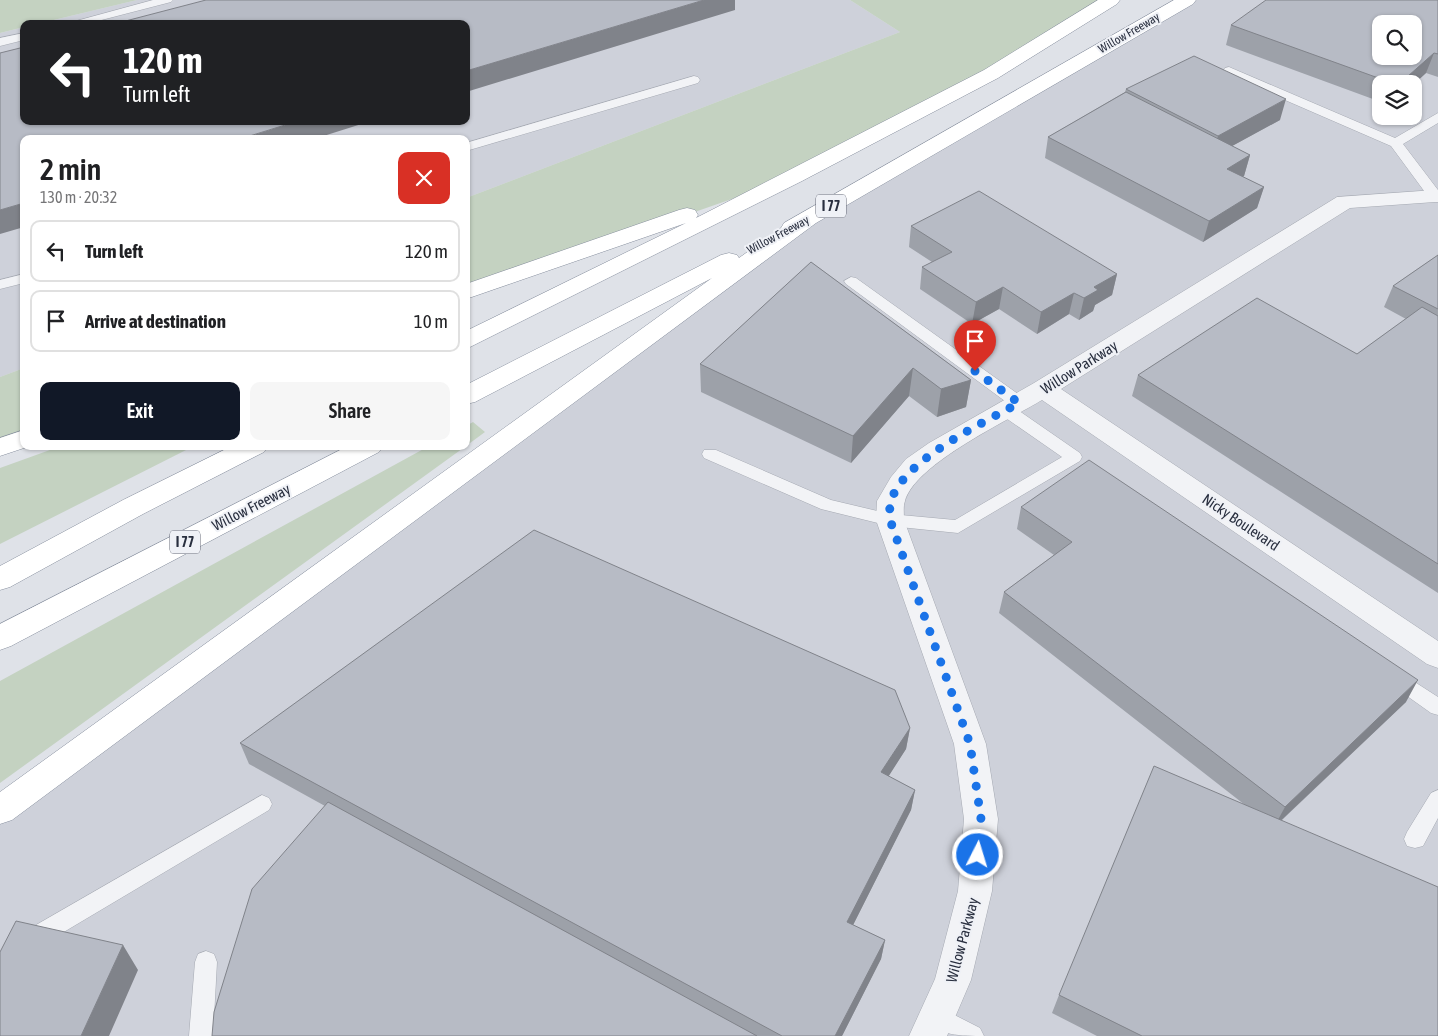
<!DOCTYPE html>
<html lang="en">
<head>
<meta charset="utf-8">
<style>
  body { margin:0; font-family:"Asap Condensed",sans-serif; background:#f6f6f6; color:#202124; height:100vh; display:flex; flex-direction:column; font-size:19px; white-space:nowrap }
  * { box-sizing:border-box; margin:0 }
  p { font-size:16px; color:#757577 }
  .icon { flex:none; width:28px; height:28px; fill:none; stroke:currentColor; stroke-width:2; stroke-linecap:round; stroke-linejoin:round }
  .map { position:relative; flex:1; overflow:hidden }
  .details { position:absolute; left:20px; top:135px; width:450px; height:315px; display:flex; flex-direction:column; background:#fff; border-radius:10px; box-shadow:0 1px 4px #0004 }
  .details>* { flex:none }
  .top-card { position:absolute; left:20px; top:20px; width:450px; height:105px; border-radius:10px; box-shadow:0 1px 4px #0004; background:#202124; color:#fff; overflow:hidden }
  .fabs { position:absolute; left:1372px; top:15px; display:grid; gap:10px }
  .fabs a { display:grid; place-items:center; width:50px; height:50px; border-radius:10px; background:#fff; box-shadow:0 1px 4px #0004; font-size:25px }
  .pin { position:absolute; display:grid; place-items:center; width:42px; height:42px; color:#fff; margin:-51px -21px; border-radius:50% 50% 50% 0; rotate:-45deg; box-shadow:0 0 5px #0007 }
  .pin .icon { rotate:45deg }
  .me { position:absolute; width:55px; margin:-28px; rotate:5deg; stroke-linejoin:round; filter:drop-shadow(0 0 4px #0008) }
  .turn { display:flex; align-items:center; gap:18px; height:105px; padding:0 20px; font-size:22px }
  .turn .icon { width:65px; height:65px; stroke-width:2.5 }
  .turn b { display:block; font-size:35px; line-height:42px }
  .round { display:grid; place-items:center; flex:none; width:52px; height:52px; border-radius:10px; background:#f6f6f6 }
  .headline { display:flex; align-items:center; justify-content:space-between; height:85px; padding:0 20px }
  h1 { font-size:30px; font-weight:600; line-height:38px }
  .primary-button { display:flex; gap:10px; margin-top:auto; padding:10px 20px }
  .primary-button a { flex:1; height:58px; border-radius:10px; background:#111827; color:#fff; font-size:20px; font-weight:600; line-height:58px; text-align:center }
  .primary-button a+a { background:#f6f6f6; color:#202124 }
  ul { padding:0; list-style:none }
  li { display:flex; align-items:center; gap:15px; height:62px; margin:0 10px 8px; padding:0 10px; border:2px solid #e0e0e0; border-radius:10px }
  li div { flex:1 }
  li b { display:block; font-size:19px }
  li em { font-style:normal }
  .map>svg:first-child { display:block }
  .built { fill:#ced1da; fill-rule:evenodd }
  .green { fill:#c4d2c1 }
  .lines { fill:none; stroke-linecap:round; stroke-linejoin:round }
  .service-casing { stroke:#a5a9b2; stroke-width:1 }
  .minor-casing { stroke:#a5a9b2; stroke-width:1 }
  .motorway-casing { stroke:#878f9e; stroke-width:1 }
  .service { fill:#f2f3f6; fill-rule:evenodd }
  .minor { fill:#f2f3f6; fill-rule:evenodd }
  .motorway { fill:#fff; fill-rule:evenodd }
  .wall { fill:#9da1a9 }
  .shaded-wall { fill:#80838a }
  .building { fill:#b7bbc5; stroke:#80838a; fill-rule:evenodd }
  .route { stroke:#1a73e8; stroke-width:9; stroke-dasharray:0 16.2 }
  .labels { text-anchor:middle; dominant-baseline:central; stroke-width:4; stroke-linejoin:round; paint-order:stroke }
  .far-street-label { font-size:12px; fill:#292f3f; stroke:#eff1f6 }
  .shield { fill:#eff1f6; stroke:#646976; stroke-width:1 }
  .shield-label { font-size:14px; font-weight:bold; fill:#292f3f }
  .street-label { font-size:15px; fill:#292f3f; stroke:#eff1f6 }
</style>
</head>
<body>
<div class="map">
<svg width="1438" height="1036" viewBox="0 0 1438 1036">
  <rect width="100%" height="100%" fill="#dfe2e8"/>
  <path class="built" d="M137 0H850L900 32 466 198V139H24V368L0 377V33L24 27V121H466V24H37Z
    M1187 0H1438V1036H0V810L808 219ZM1381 24H1414V56H1381ZM1381 84H1414V116H1381Z"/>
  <path class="green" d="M0 0H137L37 24H24V27L0 33Z
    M850 0H1111L795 177 466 292V198L900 32Z
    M24 368V439L0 447V377Z
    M473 422 485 432 466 446V426Z
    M61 446H194L0 544V468Z
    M429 446H466L0 783V681Z"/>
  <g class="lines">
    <defs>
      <path id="service" d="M153 0H173L171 2 86 24H65Z
        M24 33V40L0 46V38Z
        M1229 67 1395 138 1438 113V123L1403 144 1438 190V199H1430L1391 146 1225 74 1223 71 1225 68Z
        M694 76 698 77 700 80 698 83 466 151V143Z
        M24 274V283L0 289V280Z
        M851 277 856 278 1025 399 1027 403 1025 407H1013L846 284 844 281Z
        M1006 405 1012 406 1080 453 1082 457 1080 461 958 533 890 526 821 509 704 458 702 454 704 450H716L831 500 890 514 955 520 1062 457 1000 414 998 410 1000 406Z
        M1393 668 1438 697V715L1431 713 1386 681 1383 676 1386 671Z
        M1438 790V818L1423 846 1415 848 1407 846 1404 839 1407 832 1431 793Z
        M262 795 269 798 272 804 269 810 52 939 8 977 0 980V955L36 925Z
        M206 951 214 954 217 962 213 1036H189L195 962 198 954Z
        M937 1006 980 1028 984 1036C963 1036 935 1036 925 1017L929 1009Z"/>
      <path id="minor" d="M1435 190H1438V202H1435L1350 208 1061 389 1438 641V668L1427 664 1042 400C1009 420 915 464 905 501 903 506 904 514 904 520L986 744 998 819 992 891 971 980 947 1036H909L935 979 958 891 964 819 954 744 876 520 877 501 891 477 906 459 929 443 1034 383 1337 197Z"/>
      <path id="motorway" d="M1098 0H1120L1117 4 998 78 802 181 466 349V331L686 223 466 299V284L679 210 687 208 695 210 698 215 696 218 984 70Z
        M1174 0H1196L1193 4 816 223 12 820 0 824V792L712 278 475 402 466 404V385L721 255 729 253 737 255 739 258 781 228 784 223Z
        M24 430V446H30L0 456V438Z
        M232 446H268L264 452 143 514 10 587 0 590V566L123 500Z
        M348 446H383L379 452 11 646 0 650V624Z"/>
    </defs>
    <use href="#service" class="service-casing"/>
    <use href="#minor" class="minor-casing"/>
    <use href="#motorway" class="motorway-casing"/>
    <use href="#service" class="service"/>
    <use href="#minor" class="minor"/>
    <use href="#motorway" class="motorway"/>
  </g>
  <path class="wall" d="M1438 0V77L1426 73 1414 84H1381V102L1226 45 1231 25Z
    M1126 89 1280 120 1232 146 1250 155 1244 176 1243 177 1264 187 1257 208 1203 242 1045 158 1048 137 1125 92Z
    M911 226 1117 274 1112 295 1095 305 1093 311 1079 320 1069 314 1037 334 999 309 972 324 920 289 922 267 932 262 909 247Z
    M1438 255V593L1132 396 1138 375 1357 354 1406 319 1384 307 1393 286Z
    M811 262 971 380 966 407 937 417 909 396 851 463 701 392 700 364Z
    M1021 507 1406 702 1282 820 1438 1036H1097L1052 1013 1059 995 1245 805 999 613 1004 592 1054 555 1017 529Z
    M910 728 906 749 888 776 915 790 911 810 853 925 885 940 881 959 842 1036H212L325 806 249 764 240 743Z"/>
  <path class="shaded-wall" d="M704 0H735V10L466 92V71Z
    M1434 53 1426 73 1414 84H1399Z
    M1286 99 1280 120 1212 157 1218 136Z
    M298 121H371L314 139H240Z
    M1250 155 1244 176 1221 190 1227 169Z
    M1264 187 1257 208 1203 242 1209 221Z
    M24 203V227L0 234V210Z
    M1117 274 1112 295 1095 305 1093 311 1079 320 1084 298 1094 287Z
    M1003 287 999 309 972 324 976 302Z
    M1074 293 1069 314 1037 334 1041 312Z
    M913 368 909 396 851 463 853 436Z
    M971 380 966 407 937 417 941 389Z
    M1418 680 1406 702 1274 827 1285 807Z
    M910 728 906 749 878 793 881 772Z
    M915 790 911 810 845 941 847 922Z
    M885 940 881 959 842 1036H835Z
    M123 945 138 970 109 1036H81Z"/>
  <path class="building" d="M206 0H704L466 71V24H114Z
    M1266 0H1438V54L1434 53 1399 84H1395L1231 25ZM1381 24H1414V56H1381Z
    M24 47V121H298L240 139H24V203L0 210V53Z
    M1194 56 1286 99 1218 136 1126 89Z
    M1126 92 1250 155 1227 169 1264 187 1209 221 1048 137Z
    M979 191 1117 274 1094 287 1098 290 1084 298 1074 293 1041 312 1003 287 976 302 922 267 952 252 911 226Z
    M1438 255V309L1393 286Z
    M811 262 971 380 941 389 913 368 853 436 700 364Z
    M1257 298 1357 354 1422 307 1438 316V564L1138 375Z
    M1089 460 1418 680 1285 807 1004 592 1072 542 1021 507Z
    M534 530 895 690 910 728 881 772 915 790 847 922 885 940 835 1036H782L240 743Z
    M1154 766 1438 887V1036H1142L1059 995Z
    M328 802 757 1036H212L214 1012 252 889Z
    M16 921 123 945 81 1036H0V952Z"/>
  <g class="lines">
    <path class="route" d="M975 371 1019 403C983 423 903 460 891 501 889 506 890 514 890 520L970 744 981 819 978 855"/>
  </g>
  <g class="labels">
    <g class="far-street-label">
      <text transform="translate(1129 33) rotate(-30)">Willow Freeway</text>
      <text transform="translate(778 235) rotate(-28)">Willow Freeway</text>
    </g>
    <g class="shield">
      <rect x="816" y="194.5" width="30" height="23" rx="4"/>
      <rect x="170" y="530.5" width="30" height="23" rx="4"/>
    </g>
    <g class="shield-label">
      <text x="831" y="206">I 77</text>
      <text x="185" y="542">I 77</text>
    </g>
    <g class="street-label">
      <text transform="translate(1079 367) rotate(-32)">Willow Parkway</text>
      <text transform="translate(251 507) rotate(-27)">Willow Freeway</text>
      <text transform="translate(1241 522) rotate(34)">Nicky Boulevard</text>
      <text transform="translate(962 940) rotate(-75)">Willow Parkway</text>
    </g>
  </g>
</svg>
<div class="fabs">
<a><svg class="icon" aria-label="search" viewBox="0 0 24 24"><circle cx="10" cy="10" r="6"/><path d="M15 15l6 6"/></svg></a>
<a><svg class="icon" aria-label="layers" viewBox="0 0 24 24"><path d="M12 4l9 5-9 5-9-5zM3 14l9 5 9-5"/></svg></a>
</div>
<div class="pin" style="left:975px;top:371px;background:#d93025"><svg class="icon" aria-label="arrive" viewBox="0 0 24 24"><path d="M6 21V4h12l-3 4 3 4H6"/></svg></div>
<svg class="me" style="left:978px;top:855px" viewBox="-20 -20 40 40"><circle r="17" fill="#1a73e8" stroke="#fff" stroke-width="3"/><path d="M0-11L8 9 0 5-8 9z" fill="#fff"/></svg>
<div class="top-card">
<div class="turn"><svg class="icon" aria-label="left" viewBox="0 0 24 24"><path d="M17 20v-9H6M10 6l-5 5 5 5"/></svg><div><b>120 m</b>Turn left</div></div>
</div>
<section class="details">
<div class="headline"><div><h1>2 min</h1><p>130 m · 20:32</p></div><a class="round" style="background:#d93025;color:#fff"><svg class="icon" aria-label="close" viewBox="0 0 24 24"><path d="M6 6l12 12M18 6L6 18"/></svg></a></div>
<ul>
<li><svg class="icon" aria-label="left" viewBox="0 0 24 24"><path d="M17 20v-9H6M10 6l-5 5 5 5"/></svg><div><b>Turn left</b></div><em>120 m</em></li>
<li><svg class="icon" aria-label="arrive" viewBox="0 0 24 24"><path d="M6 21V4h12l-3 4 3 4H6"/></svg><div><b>Arrive at destination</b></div><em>10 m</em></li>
</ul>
<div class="primary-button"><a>Exit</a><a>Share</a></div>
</section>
</div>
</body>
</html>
